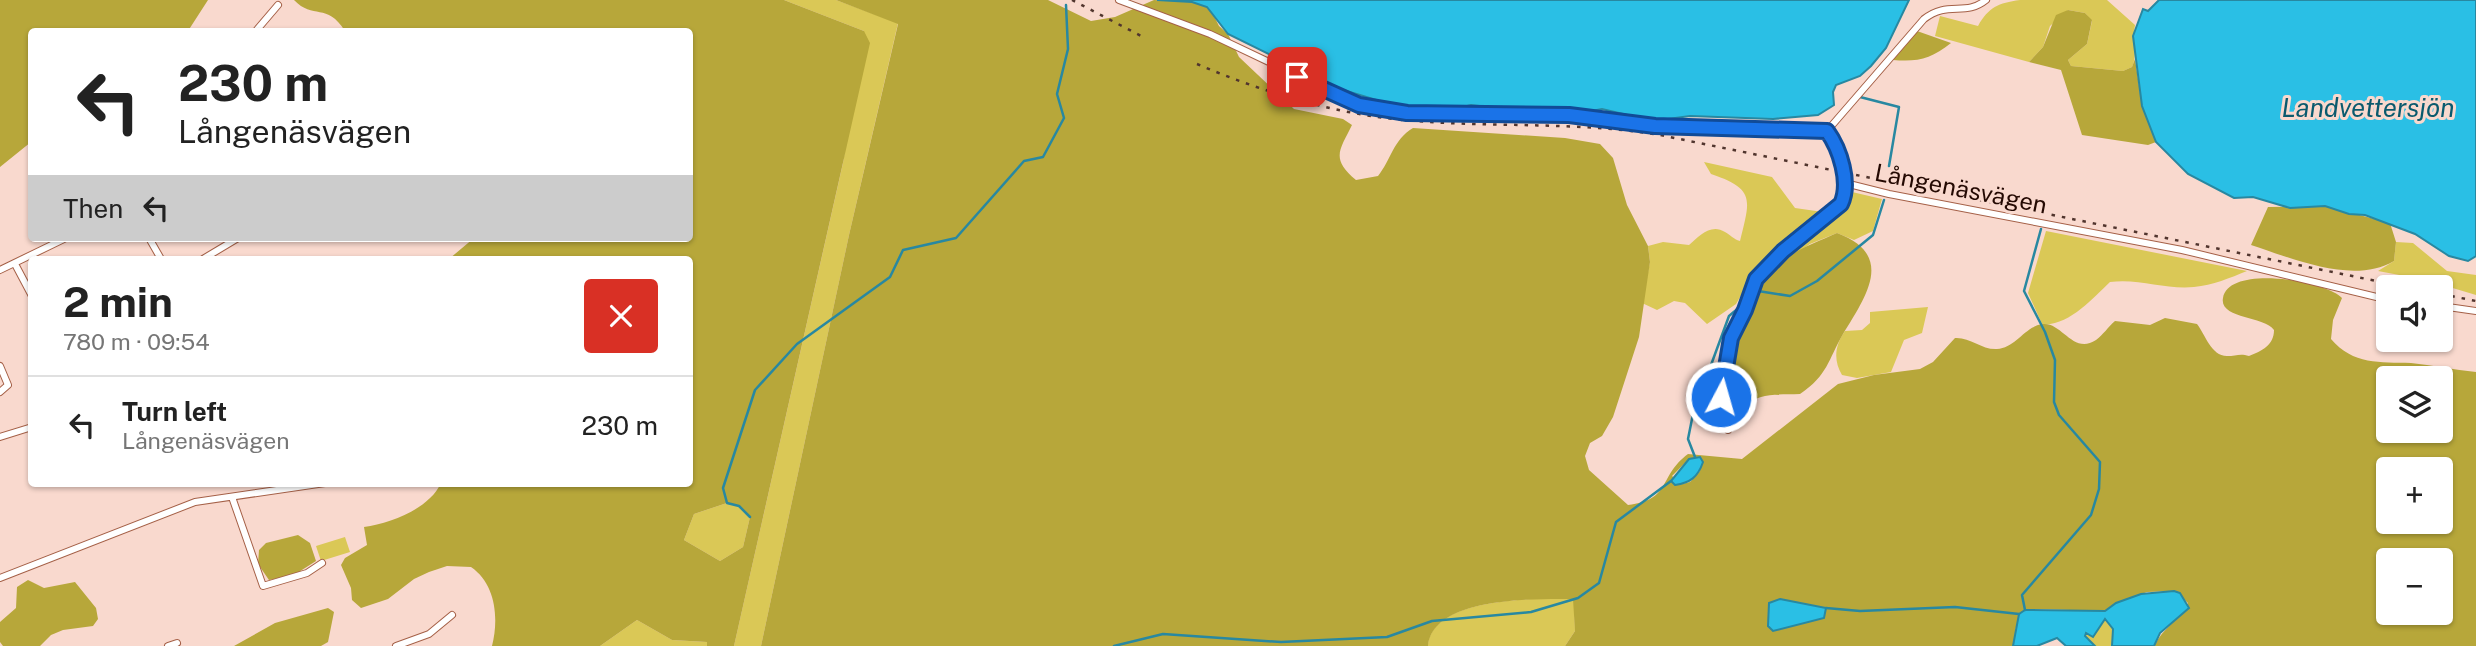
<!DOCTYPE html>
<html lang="en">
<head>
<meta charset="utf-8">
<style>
  body { margin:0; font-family:"Public Sans",sans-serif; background:#f6f6f6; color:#222; height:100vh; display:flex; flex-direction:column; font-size:26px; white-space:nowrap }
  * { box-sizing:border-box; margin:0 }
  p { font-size:23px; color:#767676 }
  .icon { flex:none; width:38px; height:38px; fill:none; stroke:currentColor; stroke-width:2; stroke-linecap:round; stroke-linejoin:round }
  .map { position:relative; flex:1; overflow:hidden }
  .side { position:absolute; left:28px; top:256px; width:665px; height:231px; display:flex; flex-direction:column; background:#fff; border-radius:7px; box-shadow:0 2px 5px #0004 }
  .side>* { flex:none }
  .hud { position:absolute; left:28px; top:28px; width:665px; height:214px; border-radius:7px; box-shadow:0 2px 5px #0004; background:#fff; color:#222; overflow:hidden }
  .tools { position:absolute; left:2376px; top:275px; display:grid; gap:14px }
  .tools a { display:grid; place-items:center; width:77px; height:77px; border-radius:7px; background:#fff; box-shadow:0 2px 5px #0004; font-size:35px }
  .pin { position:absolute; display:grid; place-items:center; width:60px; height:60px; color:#fff; margin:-30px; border-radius:14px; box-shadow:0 4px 10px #0006 }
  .me { position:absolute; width:77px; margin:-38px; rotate:6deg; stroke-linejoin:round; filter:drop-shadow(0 0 5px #0008) }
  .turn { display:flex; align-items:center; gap:24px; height:147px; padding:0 35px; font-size:32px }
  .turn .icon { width:91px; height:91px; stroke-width:2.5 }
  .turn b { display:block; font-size:49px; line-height:60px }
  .then { display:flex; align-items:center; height:66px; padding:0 35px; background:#0003; gap:14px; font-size:26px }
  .round { display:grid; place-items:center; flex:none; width:74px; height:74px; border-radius:7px; background:#f6f6f6 }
  .summary { display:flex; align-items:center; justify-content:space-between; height:119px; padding:0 35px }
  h1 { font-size:42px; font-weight:700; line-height:52px }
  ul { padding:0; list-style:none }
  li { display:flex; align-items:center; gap:21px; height:98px; padding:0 35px; border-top:2px solid #e0e0e0 }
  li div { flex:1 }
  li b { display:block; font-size:26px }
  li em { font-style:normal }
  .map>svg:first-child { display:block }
  .green { fill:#dac856 }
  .forest { fill:#b7a73a; fill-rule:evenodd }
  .water { fill:#2abfe5; stroke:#2888a1; stroke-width:2 }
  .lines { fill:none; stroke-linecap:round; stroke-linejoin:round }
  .stream { stroke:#2888a1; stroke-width:2.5 }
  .minor-casing { stroke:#a56047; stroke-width:8 }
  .minor { stroke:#fff; stroke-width:6 }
  .rail { stroke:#51352e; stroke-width:2.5; stroke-dasharray:3.5 7; stroke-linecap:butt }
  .route-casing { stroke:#114b97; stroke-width:18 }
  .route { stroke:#1a73e8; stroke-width:12 }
  .labels { text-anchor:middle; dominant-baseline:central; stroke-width:6; stroke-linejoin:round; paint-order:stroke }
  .street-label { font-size:24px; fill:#240902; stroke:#f9d9ce }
  .water-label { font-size:26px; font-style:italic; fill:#0a5a6e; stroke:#f9d9ce }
</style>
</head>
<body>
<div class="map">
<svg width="2476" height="646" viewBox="0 0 2476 646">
  <rect width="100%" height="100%" fill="#f9d9ce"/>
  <path class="green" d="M784 0H836L898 23 849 235 761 646H734L843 163 864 31Z
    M2020 0H2107L2135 25C2132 39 2138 54 2132 67L2123 71 2071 66 2068 60 2087 44 2092 21 2085 13 2068 10 2050 26 2043 47 2029 62 1935 36 1940 16 1978 26C1989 7 1998 3 2020 0Z
    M1704 162 1772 177 1795 208 1823 212 1753 275 1736 304 1707 324 1685 303 1674 301 1657 310 1642 303 1650 262 1648 246 1663 242 1689 245C1699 236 1711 223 1725 232 1731 235 1733 239 1740 241 1750 200 1756 189 1711 174Z
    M1852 192 1882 199 1873 231 1854 240 1837 233 1810 244 1773 270C1796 242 1838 225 1852 192Z
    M2046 231 2247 271C2230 278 2213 285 2194 287 2166 290 2139 278 2110 282 2093 298 2068 327 2042 324L2028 293Z
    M2396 242 2413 243 2447 271 2476 275V295L2426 280 2378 271 2394 261Z
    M1928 307 1922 333 1904 340 1891 372 1857 378 1842 375C1833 360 1835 345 1845 331L1862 330 1870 323V312Z
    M727 503 739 506 750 517 743 547 720 561 684 540 694 514Z
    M345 537 350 552 321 561 316 546Z
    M1574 598 1575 631 1565 646H1428C1432 596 1537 599 1574 598Z
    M2104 619 2113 629 2112 646H2095L2085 636Z
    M637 620 672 640 707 642V646H600Z"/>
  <path class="forest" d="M0 0H208L188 31 32 32 31 142 0 167Z
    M294 0H784L864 31 870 43 734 646H707V642L672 640 637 620 600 646H492C499 619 496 584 471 567L447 566 429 572 414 579 388 599 361 608 352 600 351 588 341 565 345 558 367 545 364 527C391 523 429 509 441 483H690V259H449L474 238H690V32L345 31C327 2 313 20 294 0ZM727 503 739 506 750 517 743 547 720 561 684 540 694 514Z
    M836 0H1048L1091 21 1115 17 1154 0 1192 2 1207 7 1212 12 1219 26 1228 34 1239 57 1294 109 1343 119 1352 125C1340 150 1330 158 1356 180L1378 176C1391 160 1393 140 1413 128L1565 138 1600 144 1613 158 1627 205 1648 246 1650 262 1639 337 1613 417 1602 436 1590 443 1585 456 1589 470 1628 505C1672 500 1658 476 1688 454L1742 459 1838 384 1874 375 1920 369 1933 362 1955 338C1970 337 1982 350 1997 349 2016 348 2025 326 2043 324 2062 322 2073 355 2096 340 2103 335 2108 327 2115 321L2150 325 2165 318 2197 324C2205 334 2211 356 2227 356 2236 356 2240 353 2249 356 2262 351 2274 345 2274 330 2264 316 2219 319 2223 298 2229 264 2326 281 2342 298L2333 320 2331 339C2353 365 2380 362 2411 363 2432 365 2454 370 2476 372V646H2154C2163 628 2179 620 2188 603L2174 591 2147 592 2116 603 2105 611 2035 609 2016 627 2013 646H1565L1575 631 1573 599C1536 599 1433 596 1428 646H761L849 235 898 24ZM2389 378H2441V430H2389ZM1689 459 1700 471 1690 482 1682 484 1672 476ZM2389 469H2441V522H2389ZM2389 560H2441V612H2389ZM1786 600 1826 609 1824 618 1774 631 1768 609Z
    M2068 10 2085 13 2092 20 2087 44 2068 60 2071 66 2123 71 2132 67 2135 59 2142 106 2156 142 2148 145 2082 135 2061 70 2029 62 2043 47 2056 15Z
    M1917 31 1951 43C1931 59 1918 62 1893 60Z
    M2325 206 2390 223 2396 242 2394 261C2353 285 2294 259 2251 245L2268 207Z
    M1837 233C1896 255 1866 296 1843 334 1828 360 1828 375 1800 394 1776 395 1760 392 1741 408L1728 406C1727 396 1725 384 1726 374 1730 350 1756 290 1772 271 1788 252 1815 243 1837 233Z
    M298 535 310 543 316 561 294 575 269 580 258 564 259 550 266 543Z
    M28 580 44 588 75 582 96 608 98 619 93 626 63 630 51 635 40 646H3L0 642V622L16 608 17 587Z
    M328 608 334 612 328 642 321 646H234L275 623Z"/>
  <path class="water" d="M1157 0H1909L1886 48 1871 66 1860 76 1836 85 1833 92 1834 105 1818 115 1773 119 1690 116 1653 121 1602 109 1586 112 1565 109 1522 111 1471 105 1454 109H1406L1340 89 1228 34 1207 7 1192 2Z
    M2159 0H2476V256L2468 261 2449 256 2415 234 2365 215 2349 214 2325 206 2290 208 2253 197 2234 198 2188 174 2156 142 2142 106 2133 36 2143 9 2148 11Z
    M1700 457 1703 462C1698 477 1690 483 1675 485L1671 481 1689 459Z
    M2174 591 2180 593 2189 608 2160 633 2154 646H2112L2113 629 2105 619 2093 637 2086 633 2085 636 2095 646H2066L2057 638 2037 646H2013L2019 614 2025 610 2105 611 2116 603 2141 594Z
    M1780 599 1826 608 1824 618 1773 631 1768 626 1769 603Z"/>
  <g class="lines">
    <path class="stream" d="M1860 97 1899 107 1889 166
      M1758 291 1790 296 1817 281 1873 235 1884 200
      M1695 457 1688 439 1693 414 1729 316 1741 306 1746 293
      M750 517 739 506 727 503 723 488 755 390 797 344 890 277 903 250 956 238 1024 161 1043 157 1064 118 1057 94 1068 49 1066 5
      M1826 608 1860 611 1955 607 2019 614
      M2025 610 2022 595 2091 515 2099 489 2100 462 2059 415 2054 402 2055 360 2045 332 2024 291 2041 229
      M1114 646 1163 634 1281 642 1387 637 1432 621 1531 612 1578 598 1599 583 1616 522 1671 481"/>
    <defs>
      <path id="minor" d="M1119 0 1210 34 1359 105 1407 113 1600 117 1655 126 1819 129 1827 131 1840 159 1845 183 1889 194 2182 250 2389 300
        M255 32 278 5
        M1827 131 1924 19C1948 0 1965 17 1986 0
        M149 238 161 259
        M380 238H385
        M203 259 238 238
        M15 264 32 296
        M0 270 66 238
        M2441 306 2476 311
        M0 366 8 385 0 392
        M1728 430 1721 397 1722 379 1731 338 1745 310 1751 287 1783 251 1841 204 1846 192 1845 183
        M0 437 32 427
        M232 497 263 586 307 573 322 563
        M0 578 195 502 325 483
        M168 646 177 643
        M396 646 429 634 452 615"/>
    </defs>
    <use href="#minor" class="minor-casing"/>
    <use href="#minor" class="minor"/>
    <path class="rail" d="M1072 0 1145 38
      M1197 64C1263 92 1331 113 1403 120 1489 128 1574 121 1660 135L2406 287
      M2441 294 2476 301"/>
  </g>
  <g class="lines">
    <defs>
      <path id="route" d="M1297 77 1359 105 1407 113 1569 115 1655 126 1827 131C1840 149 1851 183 1841 204L1783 251 1756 279 1745 310 1731 338 1721 397"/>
    </defs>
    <use href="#route" class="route-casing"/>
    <use href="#route" class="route"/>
  </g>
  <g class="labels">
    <g class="street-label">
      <text transform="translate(1961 188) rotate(11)">Långenäsvägen</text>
    </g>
    <g class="water-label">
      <text x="2368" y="107">Landvettersjön</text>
    </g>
  </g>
</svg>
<div class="tools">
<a><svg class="icon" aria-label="sound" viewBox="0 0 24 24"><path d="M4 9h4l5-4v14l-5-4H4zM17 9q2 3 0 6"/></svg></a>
<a><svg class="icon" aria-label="layers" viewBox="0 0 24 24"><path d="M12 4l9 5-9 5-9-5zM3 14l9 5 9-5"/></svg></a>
<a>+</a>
<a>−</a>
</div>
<div class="pin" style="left:1297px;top:77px;background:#d93025"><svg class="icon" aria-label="arrive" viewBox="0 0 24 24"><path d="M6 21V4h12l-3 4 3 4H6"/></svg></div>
<svg class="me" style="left:1721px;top:397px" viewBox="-20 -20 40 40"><circle r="17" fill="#1a73e8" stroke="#fff" stroke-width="3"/><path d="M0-11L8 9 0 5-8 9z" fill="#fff"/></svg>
<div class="hud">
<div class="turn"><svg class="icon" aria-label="left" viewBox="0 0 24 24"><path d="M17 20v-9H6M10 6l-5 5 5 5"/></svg><div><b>230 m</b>Långenäsvägen</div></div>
<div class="then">Then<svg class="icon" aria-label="left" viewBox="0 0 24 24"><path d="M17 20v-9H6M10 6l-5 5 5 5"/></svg></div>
</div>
<section class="side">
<div class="summary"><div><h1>2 min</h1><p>780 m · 09:54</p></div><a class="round" style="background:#d93025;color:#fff"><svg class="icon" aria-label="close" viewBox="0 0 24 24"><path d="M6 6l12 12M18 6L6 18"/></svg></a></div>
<ul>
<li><svg class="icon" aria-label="left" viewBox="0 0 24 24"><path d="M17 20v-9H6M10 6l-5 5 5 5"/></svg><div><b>Turn left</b><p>Långenäsvägen</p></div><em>230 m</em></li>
</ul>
</section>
</div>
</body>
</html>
